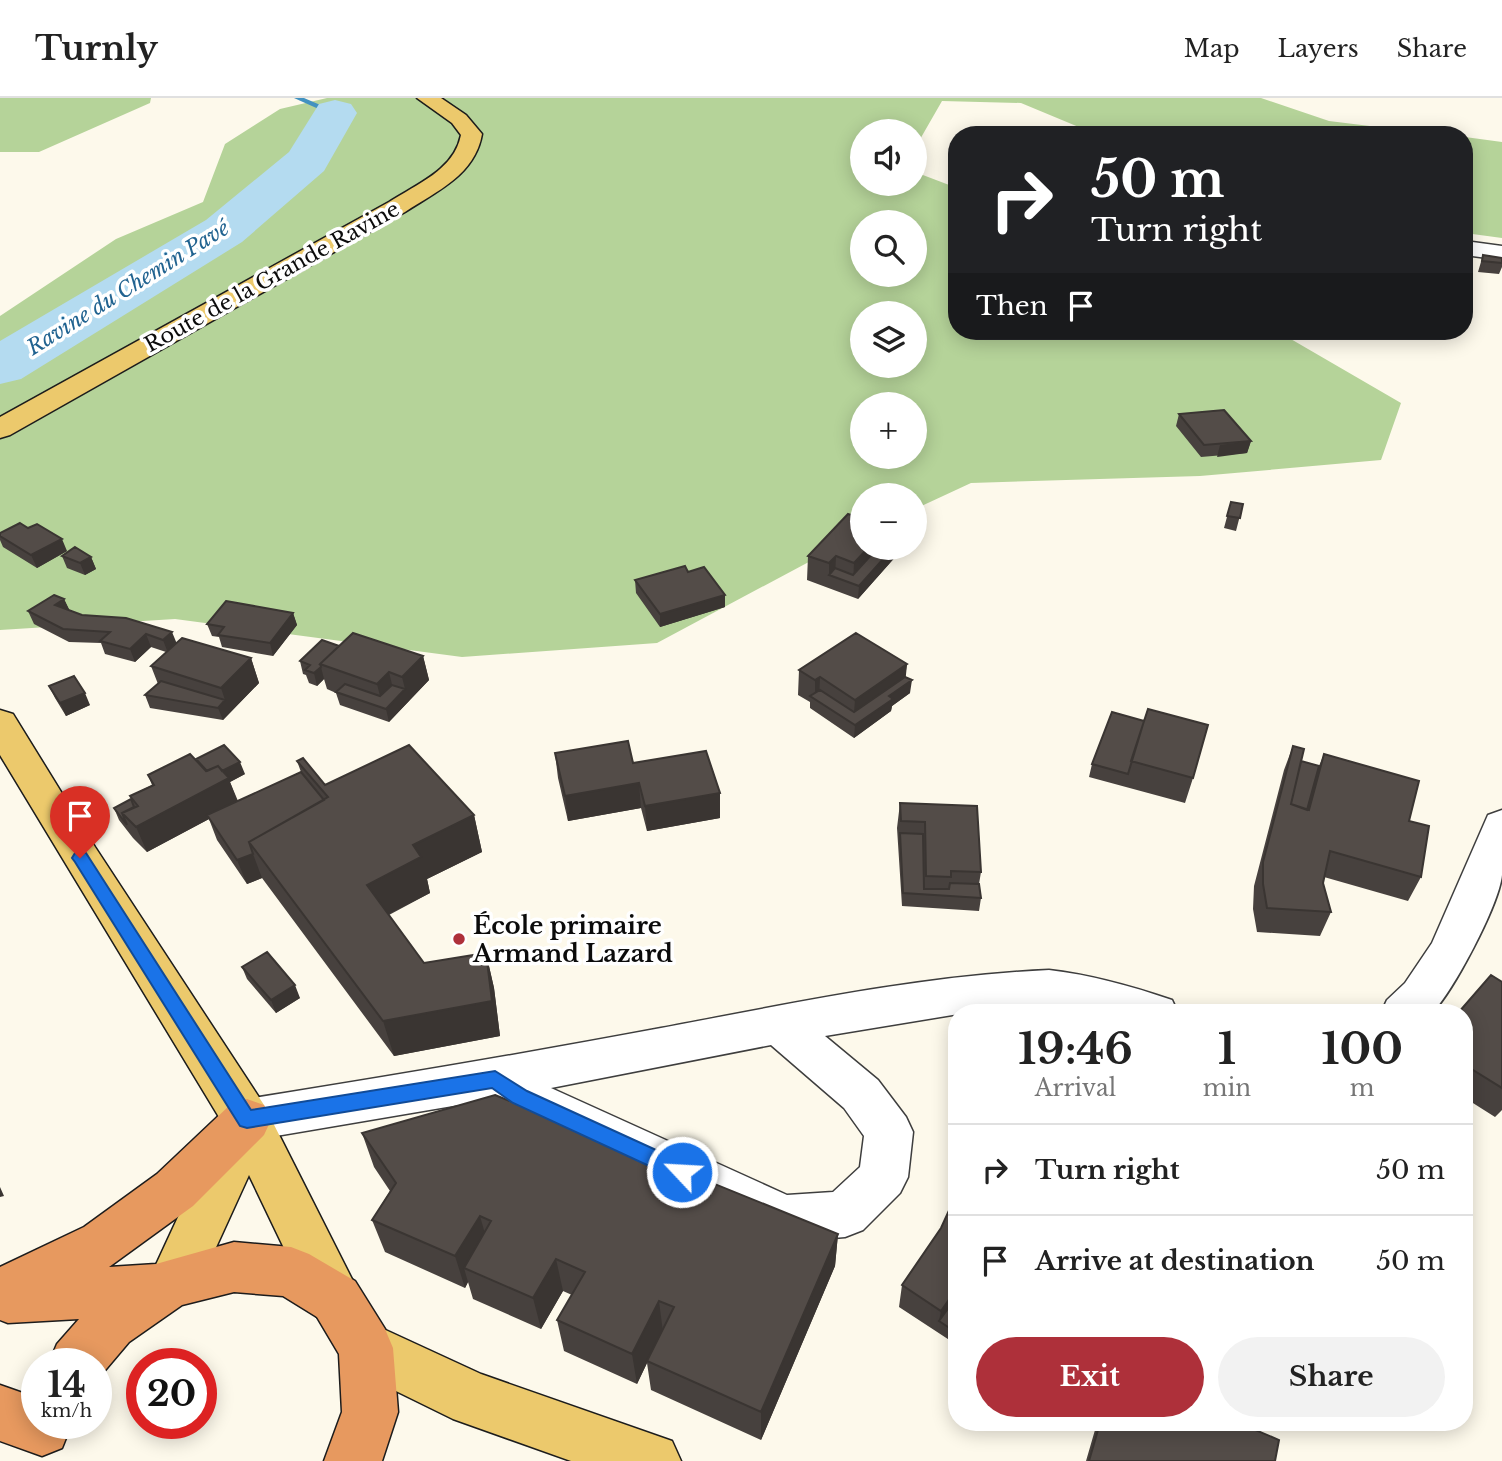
<!DOCTYPE html>
<html lang="en">
<head>
<meta charset="utf-8">
<style>
  body { margin:0; font-family:"Libre Baskerville",serif; background:#f2f2f2; color:#222; height:100vh; display:flex; flex-direction:column; font-size:26px; white-space:nowrap }
  * { box-sizing:border-box; margin:0 }
  p { font-size:23px; color:#767676 }
  .icon { flex:none; width:38px; height:38px; fill:none; stroke:currentColor; stroke-width:2; stroke-linecap:round; stroke-linejoin:round }
  .map { position:relative; flex:1; overflow:hidden }
  .panel { position:absolute; left:948px; top:906px; width:525px; height:427px; display:flex; flex-direction:column; background:#fff; border-radius:28px; box-shadow:0 4px 18px #0003 }
  .panel>* { flex:none }
  .banner { position:absolute; left:948px; top:28px; width:525px; height:214px; border-radius:28px; box-shadow:0 4px 18px #0003; background:#202124; color:#fff; overflow:hidden }
  .fabs { position:absolute; left:850px; top:21px; display:grid; gap:14px }
  .fabs a { display:grid; place-items:center; width:77px; height:77px; border-radius:50%; background:#fff; box-shadow:0 4px 18px #0003; font-size:35px }
  .speed { position:absolute; left:21px; top:1250px; display:flex; gap:14px; font-size:35px; font-weight:700; text-align:center }
  .speed>* { display:grid; place-content:center; width:91px; height:91px; border-radius:50%; background:#fff; box-shadow:0 4px 18px #0003; line-height:1 }
  .speed small { font-size:18px; font-weight:400 }
  .speed .limit { border:10px solid #d22; background:#fff; color:#111 }
  .pin { position:absolute; display:grid; place-items:center; width:60px; height:60px; color:#fff; margin:-72px -30px; border-radius:50% 50% 50% 0; rotate:-45deg; box-shadow:0 0 7px #0007 }
  .pin .icon { rotate:45deg }
  .me { position:absolute; width:77px; margin:-38px; rotate:295deg; stroke-linejoin:round; filter:drop-shadow(0 0 5px #0008) }
  .turn { display:flex; align-items:center; gap:24px; height:147px; padding:0 28px; font-size:32px }
  .turn .icon { width:91px; height:91px; stroke-width:2.5 }
  .turn b { display:block; font-size:49px; line-height:60px }
  .then { display:flex; align-items:center; height:66px; padding:0 28px; background:#0003; gap:14px; font-size:26px }
  .eta { display:flex; justify-content:space-evenly; align-items:center; height:119px; text-align:center }
  .eta b { font-size:42px; font-weight:700; line-height:49px }
  .primary-button { display:flex; gap:14px; margin-top:auto; padding:14px 28px }
  .primary-button a { flex:1; height:80px; border-radius:42px; background:#ae303a; color:#fff; font-size:28px; font-weight:700; line-height:80px; text-align:center }
  .primary-button a+a { background:#f2f2f2; color:#222 }
  ul { padding:0; list-style:none }
  li { display:flex; align-items:center; gap:21px; height:91px; padding:0 28px; border-top:2px solid #e0e0e0 }
  li div { flex:1 }
  li b { display:block; font-size:26px }
  li em { font-style:normal }
  header { display:flex; align-items:center; gap:42px; box-sizing:border-box; height:98px; padding:0 35px; background:#fff; border-bottom:2px solid #e0e0e0 }
  header strong { font-size:33px }
  nav { display:flex; gap:38px; margin-inline-start:auto; font-size:24px }
  .map>svg:first-child { display:block }
  .forest { fill:#b5d399; fill-rule:evenodd }
  .lines { fill:none; stroke-linecap:round; stroke-linejoin:round }
  .stream { fill:#4292c0; fill-rule:evenodd }
  .river { fill:#b4dbf0; fill-rule:evenodd }
  .minor-casing { stroke:#3e3e3e; stroke-width:3 }
  .major-casing { stroke:#1c1c1c; stroke-width:3 }
  .highway-casing { stroke:#1c1c1c; stroke-width:3 }
  .minor { fill:#fff; fill-rule:evenodd }
  .major { fill:#ecc96c; fill-rule:evenodd }
  .highway { fill:#e7995f; fill-rule:evenodd }
  .wall { fill:#47413e }
  .shaded-wall { fill:#3a3532 }
  .building { fill:#534c48; stroke:#3a3532; stroke-width:2 }
  .route { fill:#1a73e8; stroke:#114b97; stroke-width:2 }
  .poi-dot { fill:#ae303a; stroke:#fff; stroke-width:2.5 }
  .labels { text-anchor:middle; dominant-baseline:central; stroke-width:7; stroke-linejoin:round; paint-order:stroke }
  .far-street-label { font-size:21px; fill:#0b0b0b; stroke:#fff }
  .far-water-label { font-size:21px; font-style:italic; fill:#216390; stroke:#fff }
  .poi-label { font-size:24px; font-weight:bold; fill:#0b0b0b; stroke:#fff; text-anchor:start }
</style>
</head>
<body>
<header>
<strong>Turnly</strong>
<nav><a>Map</a><a>Layers</a><a>Share</a></nav>
</header>
<div class="map">
<svg width="1502" height="1363" viewBox="0 0 1502 1363">
  <rect width="100%" height="100%" fill="#fdf9eb"/>
  <path class="forest" d="M0 0H151L150 5 39 54H0Z
    M327 0H1261L1329 23 1443 37H1098L1021 5 942 3 915 50V33H863V86H915V74L957 90V233H1277L1401 305 1381 362 1200 378 971 385 915 411V397H863V435L657 545 462 559 175 521 0 532V218L116 141 203 104 225 46 280 11ZM863 124H915V177H863ZM863 215H915V268H863ZM863 306H915V359H863Z
    M1465 39 1502 44V140L1465 135Z"/>
  <g class="lines">
    <path class="stream" d="M294 0H304L339 15 332 17Z"/>
    <path class="river" d="M335 2 351 6 357 15 324 73 242 144 21 281 0 286V243L206 122 289 54 319 6Z"/>
    <defs>
      <path id="minor" d="M1465 143 1502 148V162L1465 157Z
        M1502 712C1502 734 1502 756 1502 777 1499 807 1453 894 1432 915H1381L1387 902 1405 885 1432 845 1488 717Z
        M1049 872C1092 877 1131 888 1172 902L1178 915H1098L1049 908 989 911 825 938 878 982 906 1019 913 1034 908 1079 900 1095 863 1132 845 1139 785 1144 767 1138 503 1012 488 1002 247 1043 230 1037 223 1022 230 1007 247 1001C385 979 523 956 661 930 789 906 919 878 1049 872ZM771 947 844 1010 864 1038 860 1069 833 1094 787 1097 551 990Z"/>
      <path id="major" d="M417 0H441L466 17 482 36C475 77 437 93 405 114L10 337 0 340V319L389 104C417 86 454 72 461 37L452 25Z
        M0 612 13 616 95 749 264 1007 362 1201 355 1219 336 1226 317 1219 249 1077 192 1202 174 1209 156 1202 148 1184 222 1024 0 657Z
        M366 1223 481 1276 672 1343 681 1363H571L453 1321 347 1269 339 1250 347 1231Z"/>
      <path id="highway" d="M247 1001 264 1007 271 1022 264 1037 193 1108 109 1169 156 1166 234 1144 291 1149 309 1156 355 1183 385 1231 393 1250 398 1314 382 1363H324L342 1314 339 1256 317 1219 283 1198 234 1194 182 1207 129 1244 96 1283V1265H49L57 1246 79 1221 8 1225 0 1222V1169L84 1129 157 1076 230 1007Z
        M0 1287 37 1300V1325H68L70 1330 62 1350 42 1358 0 1343Z"/>
    </defs>
    <use href="#minor" class="minor-casing"/>
    <use href="#major" class="major-casing"/>
    <use href="#highway" class="highway-casing"/>
    <use href="#minor" class="minor"/>
    <use href="#major" class="major"/>
    <use href="#highway" class="highway"/>
  </g>
  <path class="wall" d="M1483 157 1502 160V169L1499 176 1478 174Z
    M1179 316 1251 343 1247 355 1201 359 1176 328Z
    M1231 404 1243 406 1236 433 1224 430Z
    M0 435 67 453 37 470 3 449 0 442Z
    M863 450H898L897 457 858 501 807 482 808 458Z
    M62 458 91 459 96 471 85 477 67 470Z
    M688 474 725 497V509L660 529 636 495 635 482Z
    M64 501 69 512 82 517 177 545 251 560 259 585 223 622 150 610 145 597 158 586 151 568 166 554 151 549 135 564 105 556 101 545 69 544 34 526 28 513Z
    M293 515 297 527 273 558 222 549 219 539 212 538 207 526Z
    M339 548 423 558 429 582 389 624 340 607 336 595 327 591 324 581 317 588 309 585 306 577 303 576 300 563Z
    M907 566 905 579 910 595 892 608 891 613 854 640 810 610V604L798 597 799 572Z
    M49 588 90 607 66 618 55 600Z
    M1112 614 1193 680 1185 705 1089 679 1092 666Z
    M1293 648 1301 663 1319 668 1324 656 1409 723 1421 779 1408 803 1324 779 1323 785 1331 814 1320 838 1257 834 1253 811 1254 788 1284 672Z
    M555 655 633 665 720 720 647 733 641 710 568 723 558 680Z
    M197 663 245 676 230 684 238 703 301 674 297 663 325 687 474 717 482 754 427 781 430 795 389 817 424 865 486 855 494 890 500 938 394 958 262 780 247 786 217 742 209 721 147 754 133 740 119 722 114 710 131 701 130 698 152 687 148 677Z
    M900 705 977 708 981 774 979 786 981 800 979 813 902 808 897 730Z
    M242 869 300 900 276 915 247 881Z
    M1502 884V1012L1495 1019 1465 1000V915Z
    M362 1035 838 1136 835 1168 761 1342 651 1292 647 1265 637 1286 564 1253 557 1222 572 1197 563 1193 541 1231 473 1201 468 1184 465 1190 385 1154 372 1122 390 1093 374 1069Z
    M957 1095V1247L899 1209 902 1187 941 1130Z
    M1097 1325H1239L1275 1363H1086Z"/>
  <path class="shaded-wall" d="M1251 343 1247 355 1217 359 1220 347Z
    M62 441 67 453 37 470 31 457Z
    M868 450H874L872 468 853 486 854 465Z
    M886 450H898L897 457 858 501 859 488 885 459Z
    M836 458 835 480 829 477V465Z
    M91 459 96 471 85 477 80 465Z
    M725 497V509L660 529V516Z
    M64 501 70 513 55 507Z
    M293 515 297 527 273 558 270 545Z
    M172 534 177 546 168 555 163 542Z
    M146 536 151 549 135 564 130 551Z
    M423 558 429 582 389 624 386 611 405 591 402 579Z
    M251 560 259 585 223 622 218 610 225 602 221 590Z
    M907 566 905 587 912 582 910 595 892 608 891 613 854 640 855 627 889 602 853 627 855 602Z
    M321 569 324 581 317 588 314 575Z
    M389 574 395 599 383 610 377 586Z
    M820 579 819 603 815 600V582Z
    M85 595 90 607 66 618 60 605Z
    M240 664 245 676 230 684 238 705 207 717 209 721 147 754 136 729 212 678Z
    M639 685 641 710 568 723 565 698Z
    M720 695V720L647 733 645 708Z
    M474 717 482 754 427 781 430 795 377 822 367 787 413 747Z
    M253 756 262 780 247 786 237 762Z
    M486 855 494 890 500 938 394 958 383 923Z
    M295 887 300 900 276 915 271 902Z
    M0 1089 4 1098 0 1099Z
    M480 1118 489 1150 464 1170 468 1184 465 1190 455 1158Z
    M838 1136 835 1168 761 1342V1314Z
    M556 1161 563 1193 541 1231 533 1200Z
    M957 1190 952 1212 939 1223 941 1213Z
    M659 1203 663 1234 647 1263V1265L637 1286 632 1256Z"/>
  <path class="building" d="M1483 157 1502 160V165L1482 163Z
    M1224 312 1251 343 1204 347 1179 316Z
    M1231 404 1243 406 1240 420 1227 418Z
    M848 416 863 421V450H868L854 465 836 458 829 465 808 458Z
    M20 425 28 430 37 426 62 441 31 457 0 438V435Z
    M75 449 91 459 80 465 62 458Z
    M873 455 885 459 859 488 829 477 835 470 853 477Z
    M685 468 688 474 704 469 725 497 660 516 635 482Z
    M54 497 64 501 55 507 82 517 126 520 172 534 163 542 146 536 130 551 100 543 110 534 63 531 28 513Z
    M226 503 293 515 270 545 218 537 224 529 207 526Z
    M353 535 423 558 402 579 389 574 377 586 320 566Z
    M856 535 907 566 855 602 820 579 815 582 799 572Z
    M182 540 251 560 221 590 151 568Z
    M322 542 339 548 320 566 321 569 314 575 305 572 310 567 300 563Z
    M74 578 85 595 60 605 49 588Z
    M905 579 912 582 889 598 893 601 855 627 810 598 820 592 854 614Z
    M161 583 225 602 218 610 145 597Z
    M345 586 380 598 392 587 405 591 386 611 336 594Z
    M1148 611 1208 627 1193 680 1131 663Z
    M1112 614 1144 623 1128 676 1092 666Z
    M628 643 633 665 706 653 720 695 645 708 639 685 565 698 555 655Z
    M224 647 240 664 222 673 218 668 207 673 196 661Z
    M409 647 474 717 413 747 421 759 367 787 424 865 486 855 492 903 383 923 249 744 328 699 297 663 303 660 325 687Z
    M1293 648 1304 651 1291 706 1309 712 1324 656 1419 683 1409 723 1429 728 1421 779 1330 753 1323 785 1331 814 1267 810 1263 786V764Z
    M190 656 206 673 218 668 229 680 136 729 122 715 138 708 130 698 154 687 148 677Z
    M1301 663 1319 668 1307 712 1291 706Z
    M301 674 324 702 249 744 253 756 237 762 207 717Z
    M131 701 134 709 122 715 127 727 114 710Z
    M900 705 977 708 981 774 951 773V779L926 778 925 724 901 723Z
    M900 735 923 736 924 791H949L950 785 979 786 981 800 903 795Z
    M267 854 295 887 271 902 242 869Z
    M1491 877 1502 884V990L1465 967V915H1458Z
    M495 997 838 1136 761 1314 647 1263 674 1209 659 1203 632 1256 557 1222 585 1174 556 1161 533 1200 464 1170 491 1123 480 1118 455 1158 372 1122 396 1085 362 1035Z
    M957 1095V1190L941 1213 902 1187 941 1130Z
    M955 1201 957 1202V1235L939 1223Z
    M1100 1325H1239L1279 1342 1275 1363H1089Z"/>
  <path class="route" d="M80 753 86 755 251 1012 495 973 527 993 689 1067 692 1074 689 1080 682 1083 675 1080 513 1005 492 990 247 1030 240 1028 75 764 72 760 75 755Z"/>
  <circle class="poi-dot" cx="459" cy="841" r="7"/>
  <g class="labels">
    <g class="far-street-label">
      <text transform="translate(272 179) rotate(-29)">Route de la Grande Ravine</text>
    </g>
    <g class="far-water-label">
      <text transform="translate(128 190) rotate(-32)">Ravine du Chemin Pavé</text>
    </g>
    <g class="poi-label">
      <text x="473" y="827">École primaire<tspan x="473" dy="28">Armand Lazard</tspan></text>
    </g>
  </g>
</svg>
<div class="fabs">
<a><svg class="icon" aria-label="sound" viewBox="0 0 24 24"><path d="M4 9h4l5-4v14l-5-4H4zM17 9q2 3 0 6"/></svg></a>
<a><svg class="icon" aria-label="search" viewBox="0 0 24 24"><circle cx="10" cy="10" r="6"/><path d="M15 15l6 6"/></svg></a>
<a><svg class="icon" aria-label="layers" viewBox="0 0 24 24"><path d="M12 4l9 5-9 5-9-5zM3 14l9 5 9-5"/></svg></a>
<a>+</a>
<a>−</a>
</div>
<div class="speed"><div>14<small>km/h</small></div><div class="limit">20</div></div>
<div class="pin" style="left:80px;top:760px;background:#d93025"><svg class="icon" aria-label="arrive" viewBox="0 0 24 24"><path d="M6 21V4h12l-3 4 3 4H6"/></svg></div>
<svg class="me" style="left:682px;top:1074px" viewBox="-20 -20 40 40"><circle r="17" fill="#1a73e8" stroke="#fff" stroke-width="3"/><path d="M0-11L8 9 0 5-8 9z" fill="#fff"/></svg>
<div class="banner">
<div class="turn"><svg class="icon" aria-label="right" viewBox="0 0 24 24"><path d="M7 20v-9h11M14 6l5 5-5 5"/></svg><div><b>50 m</b>Turn right</div></div>
<div class="then">Then<svg class="icon" aria-label="arrive" viewBox="0 0 24 24"><path d="M6 21V4h12l-3 4 3 4H6"/></svg></div>
</div>
<section class="panel">
<div class="eta">
<div><b>19:46</b><p>Arrival</p></div>
<div><b>1</b><p>min</p></div>
<div><b>100</b><p>m</p></div>
</div>
<ul>
<li><svg class="icon" aria-label="right" viewBox="0 0 24 24"><path d="M7 20v-9h11M14 6l5 5-5 5"/></svg><div><b>Turn right</b></div><em>50 m</em></li>
<li><svg class="icon" aria-label="arrive" viewBox="0 0 24 24"><path d="M6 21V4h12l-3 4 3 4H6"/></svg><div><b>Arrive at destination</b></div><em>50 m</em></li>
</ul>
<div class="primary-button"><a>Exit</a><a>Share</a></div>
</section>
</div>
</body>
</html>
